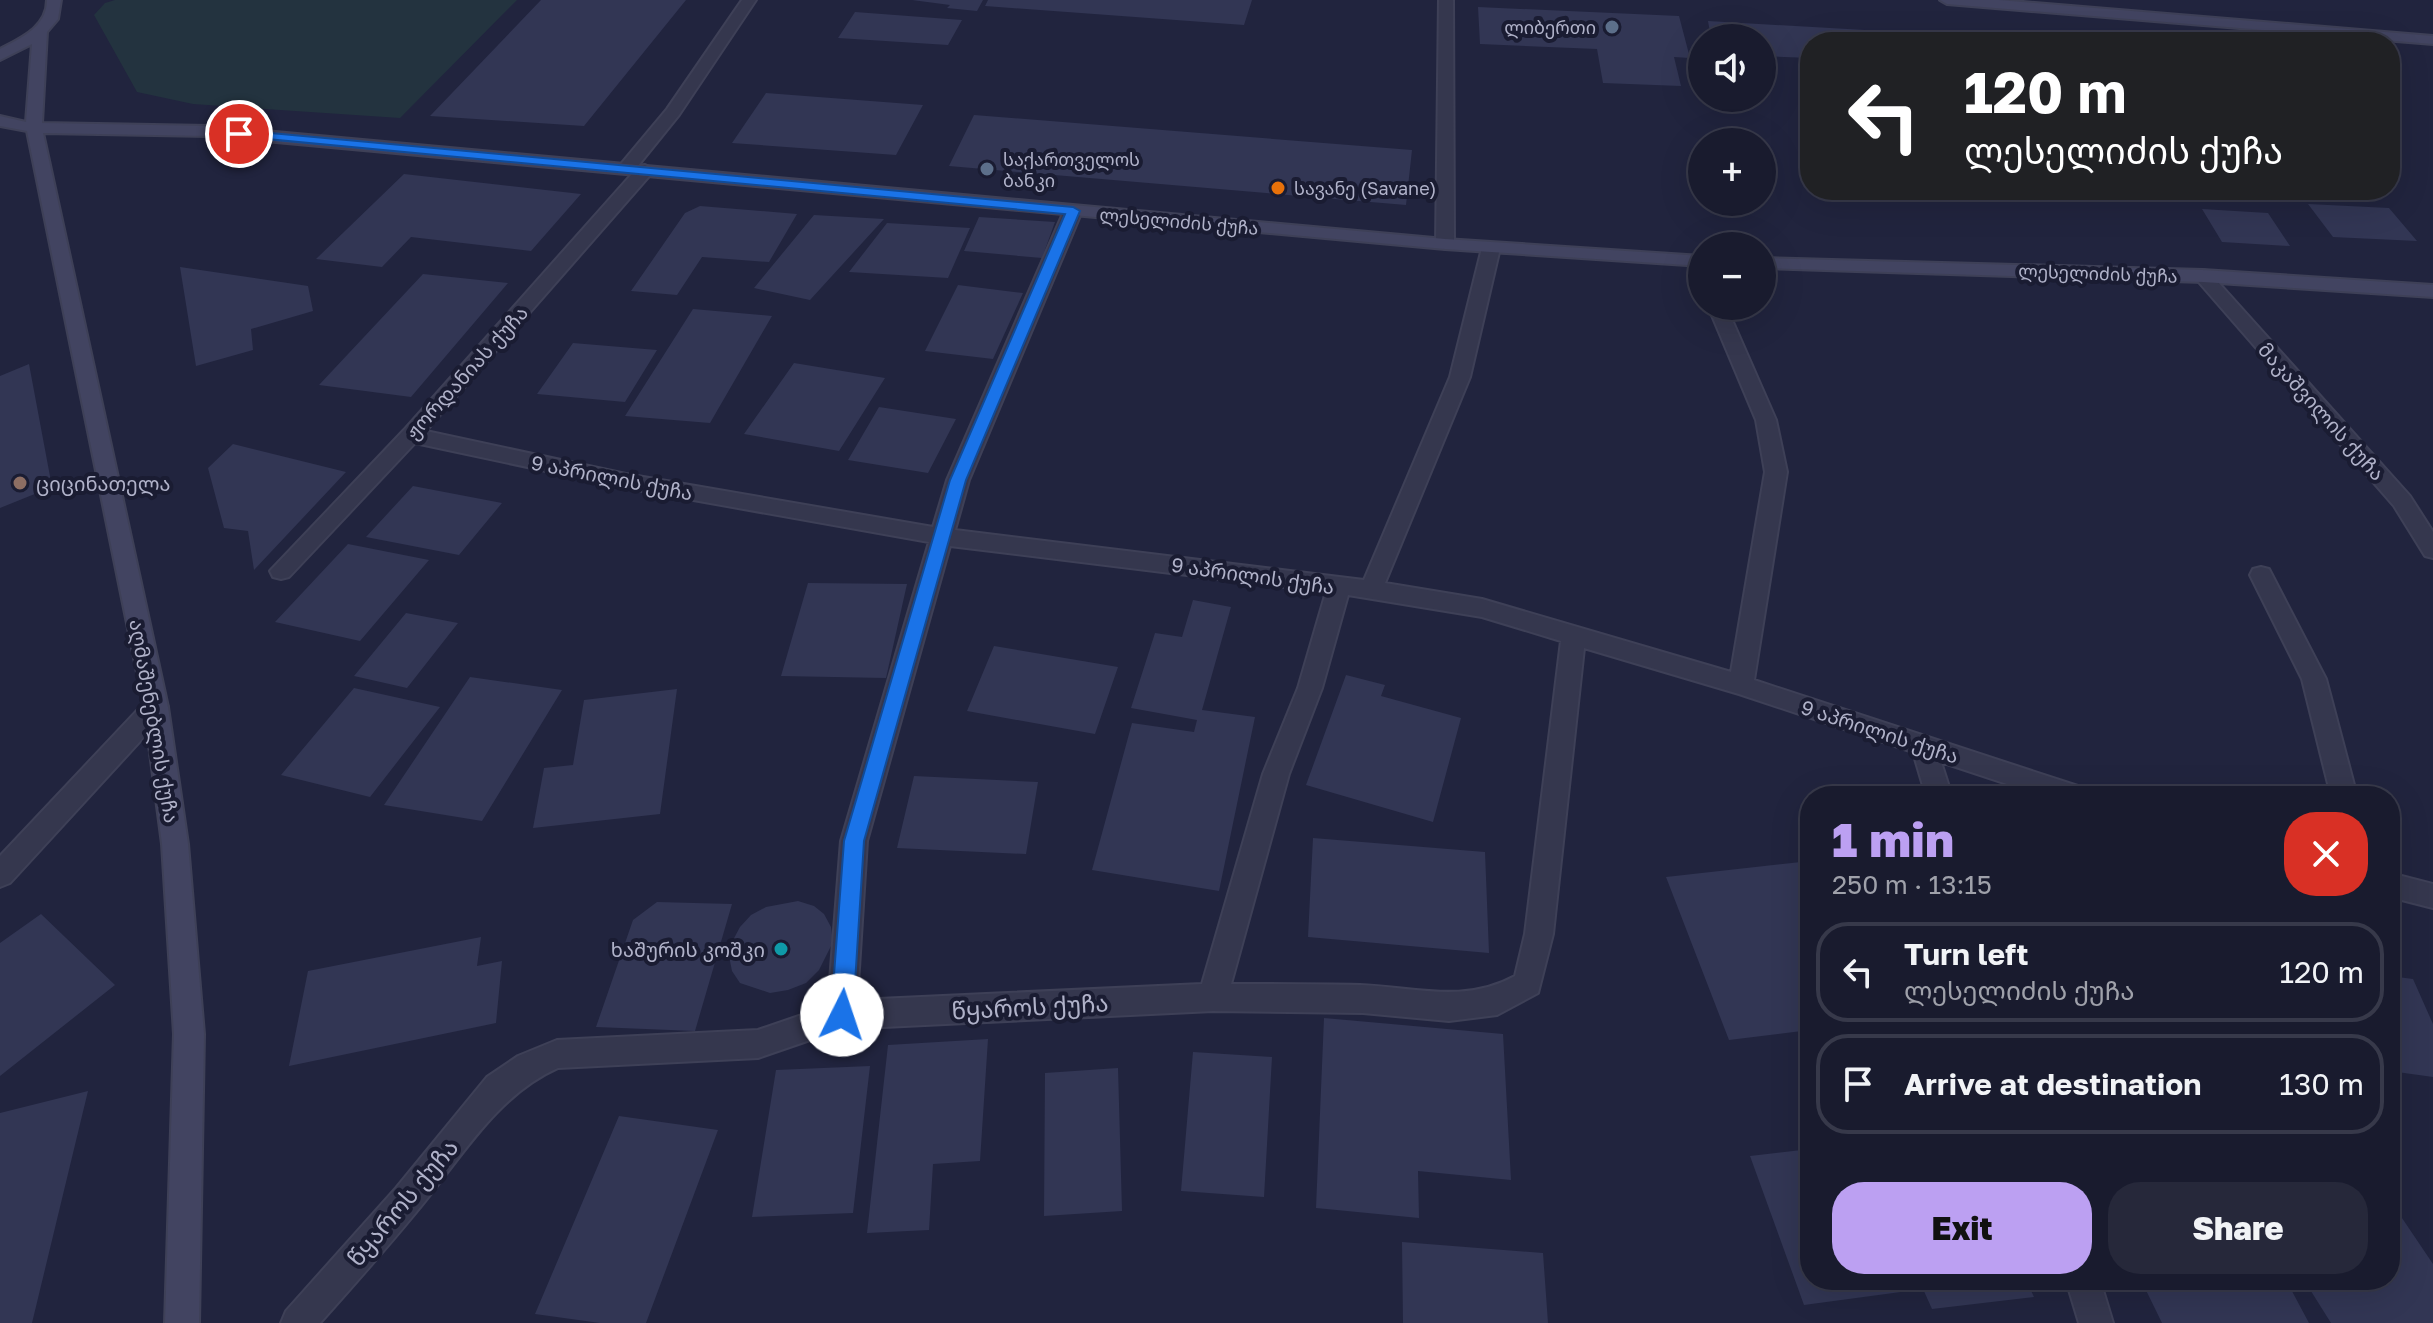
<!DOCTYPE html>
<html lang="en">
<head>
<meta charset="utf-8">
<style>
  body { margin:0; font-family:"Golos Text","Noto Sans Georgian",sans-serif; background:#26283a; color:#f1f3f6; height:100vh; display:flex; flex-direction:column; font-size:30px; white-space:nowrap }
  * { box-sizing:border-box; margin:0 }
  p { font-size:26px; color:#9fa1aa }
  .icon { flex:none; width:44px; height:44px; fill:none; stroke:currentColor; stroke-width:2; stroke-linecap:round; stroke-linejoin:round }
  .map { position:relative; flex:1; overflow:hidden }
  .drawer { position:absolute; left:1800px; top:786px; width:600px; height:504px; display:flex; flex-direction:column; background:#191b2e; border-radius:32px; box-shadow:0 8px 32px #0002,0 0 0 2px #37394a }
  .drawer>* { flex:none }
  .guide { position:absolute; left:1800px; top:32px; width:600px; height:168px; border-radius:32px; box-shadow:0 8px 32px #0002,0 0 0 2px #37394a; background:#202124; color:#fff; overflow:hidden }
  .buttons { position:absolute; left:1688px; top:24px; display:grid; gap:16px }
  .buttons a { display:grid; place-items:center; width:88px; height:88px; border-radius:50%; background:#191b2e; box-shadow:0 8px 32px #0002,0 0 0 2px #37394a; font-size:40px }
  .pin { position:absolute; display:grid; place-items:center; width:68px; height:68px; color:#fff; margin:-34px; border:4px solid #fff; border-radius:50%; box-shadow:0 2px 8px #0007 }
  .me { position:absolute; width:88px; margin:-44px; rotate:4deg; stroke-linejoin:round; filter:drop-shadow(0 0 6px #0008) }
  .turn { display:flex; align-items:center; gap:28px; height:168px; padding:0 32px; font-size:36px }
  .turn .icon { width:104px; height:104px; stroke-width:2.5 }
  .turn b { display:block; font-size:56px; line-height:68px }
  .round { display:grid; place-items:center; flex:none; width:84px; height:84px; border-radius:32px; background:#26283a }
  .summary { display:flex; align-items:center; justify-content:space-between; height:136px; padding:0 32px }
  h1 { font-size:48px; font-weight:800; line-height:60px; color:#bca0f2 }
  .action { display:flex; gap:16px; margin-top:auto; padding:16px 32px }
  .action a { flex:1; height:92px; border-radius:32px; background:#bca0f2; color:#111; font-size:32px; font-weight:800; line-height:92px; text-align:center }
  .action a+a { background:#26283a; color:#f1f3f6 }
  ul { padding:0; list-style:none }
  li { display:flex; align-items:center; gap:24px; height:100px; margin:0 16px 12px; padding:0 16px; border:4px solid #37394a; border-radius:32px }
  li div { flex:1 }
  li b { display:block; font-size:30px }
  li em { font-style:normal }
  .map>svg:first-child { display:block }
  .green { fill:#23333f }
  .building { fill:#323654 }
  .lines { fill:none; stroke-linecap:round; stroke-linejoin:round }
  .lane-casing { stroke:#3e4057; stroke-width:4 }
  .street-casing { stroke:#3e4057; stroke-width:4 }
  .secondary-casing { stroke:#3e4057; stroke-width:4 }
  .lane { fill:#35374e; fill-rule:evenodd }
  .street { fill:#35374e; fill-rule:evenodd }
  .secondary { fill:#424461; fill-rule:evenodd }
  .route { fill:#1a73e8; stroke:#114b97; stroke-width:2 }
  .service-dot { fill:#5c6f8a; stroke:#1a1c32; stroke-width:3 }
  .food-dot { fill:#e8710a; stroke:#1a1c32; stroke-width:3 }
  .education-dot { fill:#8d6e63; stroke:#1a1c32; stroke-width:3 }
  .culture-dot { fill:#0f9aa8; stroke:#1a1c32; stroke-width:3 }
  .labels { text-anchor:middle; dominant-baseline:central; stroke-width:8; stroke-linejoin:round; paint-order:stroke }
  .far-poi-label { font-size:18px; fill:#b0b2c9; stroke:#1a1c32; text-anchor:start }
  .far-street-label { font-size:18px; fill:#b0b2c9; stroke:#1a1c32 }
  .street-label { font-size:20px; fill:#b0b2c9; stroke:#1a1c32 }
  .poi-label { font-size:20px; fill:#b0b2c9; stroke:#1a1c32; text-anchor:start }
  .near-street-label { font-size:24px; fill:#b0b2c9; stroke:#1a1c32 }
</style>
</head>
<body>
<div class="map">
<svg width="2433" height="1323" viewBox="0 0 2433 1323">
  <rect width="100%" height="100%" fill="#21243e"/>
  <path class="green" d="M115 0H517L400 118 193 104 137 92 94 15 105 3Z"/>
  <path class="building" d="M541 0H686L584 126 430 116Z
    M912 0H983L977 11 947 8 950 5Z
    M988 0H1252L1244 25 985 6Z
    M1478 7 1679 16 1690 58 1674 57 1681 86 1603 83 1597 49 1480 44Z
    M855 12 962 20 948 45 838 38Z
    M1708 21 1865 30 1870 42H1810V58L1762 56V38H1711Z
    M1933 35 1987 40V42H1935Z
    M766 93 923 105 896 155 732 143Z
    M974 115 1412 150 1406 205 949 166Z
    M404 174 581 194 531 251 411 237 382 267 316 259Z
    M2308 204 2389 208 2417 241 2333 237Z
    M700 206 797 214 769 262 702 257 677 295 631 291 685 213Z
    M2202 209 2268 213 2290 246 2222 242Z
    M814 215 884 219 810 300 754 288Z
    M979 217 1055 222 1042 258 964 251Z
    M887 223 970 228 948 278 849 272Z
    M180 267 308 286 313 311 251 329 253 350 196 366Z
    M423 274 508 283 411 397 319 385Z
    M958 285 1023 293 993 359 925 351Z
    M693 309 772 316 710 423 625 416Z
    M573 343 657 350 625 402 537 394Z
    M794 363 885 378 839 451 744 434Z
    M29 364 52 487 0 508V376Z
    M879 407 956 419 928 473 848 460Z
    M233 444 346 472 254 570 248 531 224 528 208 468Z
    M413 486 502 503 459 555 366 537Z
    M348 544 429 560 360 641 275 622Z
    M808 583 907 584 886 678 781 676Z
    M1193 600 1231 607 1202 710 1255 717 1219 891 1092 870 1132 723 1194 732 1197 720 1131 708 1155 633 1182 637Z
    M406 613 458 623 407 688 354 676Z
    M994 646 1118 667 1095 734 967 711Z
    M1346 675 1385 685 1381 696 1461 718 1433 822 1306 785Z
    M470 677 562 690 482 821 384 805Z
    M354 688 440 707 370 797 281 775Z
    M677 689 660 814 533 828 544 768 573 765 584 700Z
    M914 776 1038 782 1026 854 897 848Z
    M1313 838 1485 852 1489 953 1308 937Z
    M1810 861V1030L1729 1040 1666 877Z
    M798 901 814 906 824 914 831 927 833 942 819 970 806 983 788 990 770 993 740 983 732 971 729 956 732 942 740 927 751 915 766 907Z
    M657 902 732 904 695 1031 596 1027 633 920Z
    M41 914 115 985 0 1076V943Z
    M481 937 477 966 502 961 496 1023 289 1066 308 971Z
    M2390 976 2413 979 2433 1024V1077L2390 1071Z
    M1324 1018 1503 1034 1511 1180 1418 1171 1419 1218 1316 1208Z
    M988 1039 980 1161 933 1164 929 1230 867 1233 888 1045Z
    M1193 1052 1272 1057 1264 1197 1181 1191Z
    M870 1066 853 1213 752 1217 776 1070Z
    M1118 1068 1122 1211 1044 1216 1045 1073Z
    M88 1091 32 1323H0V1113Z
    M619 1116 718 1130 646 1323H600L535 1314Z
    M1810 1149V1280H2026L2034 1297 1932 1309 1923 1289 1804 1305 1750 1156Z
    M2402 1218 2433 1264V1323H2331L2304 1280H2390V1220Z
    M1402 1242 1543 1253 1548 1323H1403Z
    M2141 1280H2286L2309 1323H2162Z"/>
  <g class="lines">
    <defs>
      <path id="lane" d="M742 0H756L679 115 633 172H621L619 168 621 164 667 109Z"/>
      <path id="street" d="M1439 0H1453L1454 244 1445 249 1436 244Z
        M645 165 653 170 651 174 426 431 626 474 933 527 947 480 1064 211 1073 206 1082 211 969 480 955 530 1364 580 1450 377 1482 248 1491 243 1500 248 1470 377 1385 583 1482 599 1731 672 1765 472 1756 420 1708 306H1726L1776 420 1787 472 1754 680 2084 788 2088 796H2043L1941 762 1952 796H1926L1913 752 1739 694 1584 648 1553 934 1538 993 1497 1015 1449 1021 1363 1013 1213 1011 842 1029 758 1058 558 1068C495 1096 460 1160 417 1211 386 1249 353 1286 320 1323H281L286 1311 396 1188 487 1077 518 1056 557 1040 758 1030 828 1006 841 841 929 542 626 488 415 443 289 577 281 579 273 577 270 571 404 430 639 166ZM950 546 1326 592 1298 688 1263 774 1202 984 857 1000 867 841ZM1348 595 1482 617 1561 641 1525 934 1515 976C1464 1004 1415 987 1360 985 1317 984 1274 984 1231 984L1289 774 1322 688Z
        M2203 270 2209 272 2410 496 2433 532V558L2425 556 2394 506 2197 280 2194 276 2197 272Z
        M2261 567 2269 569 2326 679 2357 796H2331L2302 679 2250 575 2253 569Z
        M156 697 165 700 168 707 165 714 10 883 0 887V856L147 700Z
        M2390 873 2433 884V908L2390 897Z
        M2066 1280H2100L2113 1323H2079Z"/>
      <path id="secondary" d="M47 0H61L58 19 47 32 42 123 209 126 1445 239 1702 256V266L1445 249 209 136 43 133 168 707 188 844 204 1034 199 1323H165L174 1034 162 844 144 707 27 131 0 126V116L26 122 32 44 0 60V49C21 38 47 27 47 0Z
        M1940 0H1999L2433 36V44L1947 4Z
        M1762 258 2203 270 2433 285V297L2203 282 1762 268Z"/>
    </defs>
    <use href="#lane" class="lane-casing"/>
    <use href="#street" class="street-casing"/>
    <use href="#secondary" class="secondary-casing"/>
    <use href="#lane" class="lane"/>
    <use href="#street" class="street"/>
    <use href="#secondary" class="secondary"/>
  </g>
  <path class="route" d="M239 130 1073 207 1080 211 966 480 864 841 853 1015 850 1022 842 1025 834 1022 831 1015 844 841 950 480 1065 214 234 136V131Z"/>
  <g class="service-dot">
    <circle cx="1612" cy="27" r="8"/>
    <circle cx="987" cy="169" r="8"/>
  </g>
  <circle class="food-dot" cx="1278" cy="188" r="8"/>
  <circle class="education-dot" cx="20" cy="483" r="8"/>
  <circle class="culture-dot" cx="781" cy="949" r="8"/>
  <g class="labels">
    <g class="far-poi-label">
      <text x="1596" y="27" text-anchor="end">ლიბერთი</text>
      <text x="1003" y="159">საქართველოს<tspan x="1003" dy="21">ბანკი</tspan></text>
      <text x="1294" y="188">სავანე (Savane)</text>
    </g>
    <g class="far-street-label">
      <text transform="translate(1179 221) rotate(5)">ლესელიძის ქუჩა</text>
      <text transform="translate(2098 273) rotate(2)">ლესელიძის ქუჩა</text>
    </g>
    <g class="street-label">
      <text transform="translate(466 372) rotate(-48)">ჟორდანიას ქუჩა</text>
      <text transform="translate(2322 411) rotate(48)">მაკაშვილის ქუჩა</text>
      <text transform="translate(612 477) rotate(11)">9 აპრილის ქუჩა</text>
      <text transform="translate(1253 575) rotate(8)">9 აპრილის ქუჩა</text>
      <text transform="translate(155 721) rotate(80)">აღმაშენებლის ქუჩა</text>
      <text transform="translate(1880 731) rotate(18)">9 აპრილის ქუჩა</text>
    </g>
    <g class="poi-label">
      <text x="36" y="483">ციცინათელა</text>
      <text x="765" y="949" text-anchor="end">ხაშურის კოშკი</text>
    </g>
    <g class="near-street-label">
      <text transform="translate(1030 1006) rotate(-3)">წყაროს ქუჩა</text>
      <text transform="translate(402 1202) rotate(-50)">წყაროს ქუჩა</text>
    </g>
  </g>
</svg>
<div class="buttons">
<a><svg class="icon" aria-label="sound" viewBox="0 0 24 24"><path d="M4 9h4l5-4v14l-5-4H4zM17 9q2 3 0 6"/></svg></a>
<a>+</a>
<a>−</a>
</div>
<div class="pin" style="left:239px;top:134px;background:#d93025"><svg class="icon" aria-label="arrive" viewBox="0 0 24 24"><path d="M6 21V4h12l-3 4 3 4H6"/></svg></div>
<svg class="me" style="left:842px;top:1015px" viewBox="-20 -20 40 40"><circle r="19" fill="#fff"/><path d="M0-13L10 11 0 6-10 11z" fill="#1a73e8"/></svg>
<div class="guide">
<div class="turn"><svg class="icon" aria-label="left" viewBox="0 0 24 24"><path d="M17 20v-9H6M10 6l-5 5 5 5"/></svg><div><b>120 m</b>ლესელიძის ქუჩა</div></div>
</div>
<section class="drawer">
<div class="summary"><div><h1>1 min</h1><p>250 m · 13:15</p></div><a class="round" style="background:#d93025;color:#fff"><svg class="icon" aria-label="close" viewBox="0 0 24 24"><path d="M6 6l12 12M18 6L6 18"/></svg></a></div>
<ul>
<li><svg class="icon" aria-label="left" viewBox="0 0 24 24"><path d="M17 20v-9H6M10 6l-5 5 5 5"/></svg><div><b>Turn left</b><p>ლესელიძის ქუჩა</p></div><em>120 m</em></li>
<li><svg class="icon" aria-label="arrive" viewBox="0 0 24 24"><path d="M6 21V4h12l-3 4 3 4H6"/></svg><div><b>Arrive at destination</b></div><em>130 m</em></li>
</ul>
<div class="action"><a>Exit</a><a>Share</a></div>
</section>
</div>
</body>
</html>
